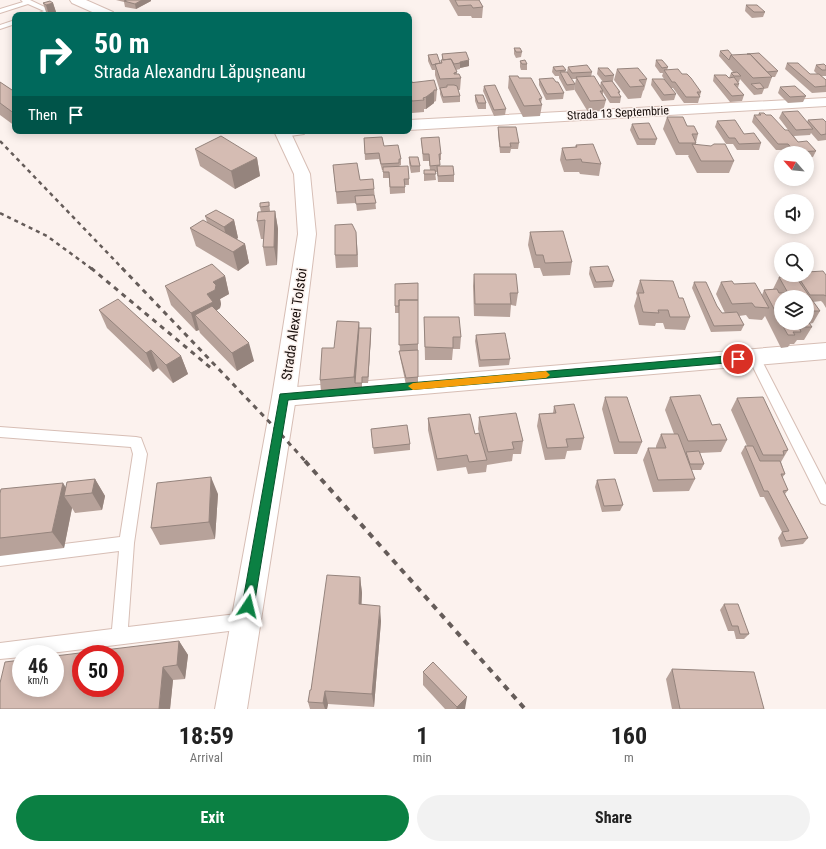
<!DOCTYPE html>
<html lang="en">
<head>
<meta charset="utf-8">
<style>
  body { margin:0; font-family:"Roboto Condensed",sans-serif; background:#f2f2f2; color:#222; height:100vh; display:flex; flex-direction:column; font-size:15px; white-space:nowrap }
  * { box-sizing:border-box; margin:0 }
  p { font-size:13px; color:#767676 }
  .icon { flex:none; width:22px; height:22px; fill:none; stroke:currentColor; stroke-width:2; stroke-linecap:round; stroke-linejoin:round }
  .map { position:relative; height:709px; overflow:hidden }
  .drawer { display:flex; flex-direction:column; background:#fff; flex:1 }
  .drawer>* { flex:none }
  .guide { position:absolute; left:12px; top:12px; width:400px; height:122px; border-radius:8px; box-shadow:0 2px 10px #0003; background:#00695c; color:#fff; overflow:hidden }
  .needle { width:26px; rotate:297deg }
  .tools { position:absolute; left:774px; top:146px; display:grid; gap:8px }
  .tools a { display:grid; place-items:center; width:40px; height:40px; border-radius:50%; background:#fff; box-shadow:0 2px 10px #0003; font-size:20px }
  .speed { position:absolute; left:12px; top:645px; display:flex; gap:8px; font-size:20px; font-weight:700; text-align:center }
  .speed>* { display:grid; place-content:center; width:52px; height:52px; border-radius:50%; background:#fff; box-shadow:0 2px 10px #0003; line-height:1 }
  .speed small { font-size:10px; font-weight:400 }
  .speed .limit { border:6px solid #d22; background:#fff; color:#111 }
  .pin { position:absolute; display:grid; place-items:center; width:34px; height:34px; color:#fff; margin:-17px; border:2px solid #fff; border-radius:50%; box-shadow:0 1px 4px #0007 }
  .me { position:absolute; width:44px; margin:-22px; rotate:10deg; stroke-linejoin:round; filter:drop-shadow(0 0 3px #0008) }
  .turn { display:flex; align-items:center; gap:14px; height:84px; padding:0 16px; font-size:18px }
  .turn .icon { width:52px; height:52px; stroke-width:2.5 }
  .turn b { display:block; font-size:28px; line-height:34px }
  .then { display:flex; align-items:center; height:38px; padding:0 16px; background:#0003; gap:8px; font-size:15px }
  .eta { display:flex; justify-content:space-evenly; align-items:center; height:68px; text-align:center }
  .eta b { font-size:24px; font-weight:700; line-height:28px }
  .button { display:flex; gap:8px; margin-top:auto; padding:8px 16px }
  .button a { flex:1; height:46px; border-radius:24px; background:#0b8043; color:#fff; font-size:16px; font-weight:700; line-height:46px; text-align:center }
  .button a+a { background:#f2f2f2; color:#222 }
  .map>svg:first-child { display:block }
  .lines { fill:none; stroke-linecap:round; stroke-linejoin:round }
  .service-casing { stroke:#d7beb5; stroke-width:2 }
  .minor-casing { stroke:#d7beb5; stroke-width:2 }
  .secondary-casing { stroke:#d7beb5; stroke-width:2 }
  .service { fill:#fff; fill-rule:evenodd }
  .minor { fill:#fff; fill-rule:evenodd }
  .secondary { fill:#fff; fill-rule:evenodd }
  .rail-far2 { stroke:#655c59; stroke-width:2.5; stroke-dasharray:4 4; stroke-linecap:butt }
  .rail-far1 { stroke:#655c59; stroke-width:3; stroke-dasharray:5 5; stroke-linecap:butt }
  .rail { stroke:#655c59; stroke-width:4; stroke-dasharray:6 6; stroke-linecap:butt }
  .wall { fill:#b7a29a; fill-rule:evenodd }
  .shaded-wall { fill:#95847d }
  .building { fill:#d5bcb3; stroke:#95847d; fill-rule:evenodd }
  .route { fill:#0b8043; stroke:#07532c }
  .slow { fill:#f59e0b }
  .labels { text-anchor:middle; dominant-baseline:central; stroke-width:3; stroke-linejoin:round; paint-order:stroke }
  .far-street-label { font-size:12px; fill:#160d0a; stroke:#fcf2ee }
  .street-label { font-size:14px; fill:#160d0a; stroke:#fcf2ee }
</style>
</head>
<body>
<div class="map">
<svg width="826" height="709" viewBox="0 0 826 709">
  <rect width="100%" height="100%" fill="#fcf2ee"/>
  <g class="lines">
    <defs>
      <path id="service" d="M21 0H30L53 11 45 15H35L44 11 28 4 0 13V9L23 2Z
        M15 20V24L0 29V25Z
        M754 353 758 354 760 357 826 485V505L821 503 748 357 750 354Z
        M0 427 136 437 141 438 147 454 134 543 128 627 245 613 251 615 253 621 251 627 245 629 43 654H21V657L0 659V643L112 629 119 551 0 566V552L120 537 133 454 131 447 0 437Z"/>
      <path id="minor" d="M826 98V106L409 130V120Z
        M276 131H306L304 134 283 137 277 135Z
        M826 343V359L284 406 276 403 272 397 276 391 284 388Z"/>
      <path id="secondary" d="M70 0H86L113 12 115 15H99L72 3Z
        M274 131H290L310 174 316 234 296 397 247 709H215L272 397 298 234 294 174Z"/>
    </defs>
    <use href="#service" class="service-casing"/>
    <use href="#minor" class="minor-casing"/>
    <use href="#secondary" class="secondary-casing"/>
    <use href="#service" class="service"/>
    <use href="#minor" class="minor"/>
    <use href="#secondary" class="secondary"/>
    <path class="rail-far2" d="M0 141 123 269
      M0 213 47 236 92 269"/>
    <path class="rail-far1" d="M91 268 211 368
      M122 268 278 431 306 462"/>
    <path class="rail" d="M305 461 525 709"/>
  </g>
  <path class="wall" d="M116 0H151V1L136 9 125 7 124 2Z
    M449 0H479L483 7 482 18H472L471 16H458Z
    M43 3H53L57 15H47Z
    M746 5 765 12 763 17 752 18 745 11Z
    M514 48 522 52 521 57 516 58 514 54Z
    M720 51 778 71 775 77H772L768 88 764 89 762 94 754 95 740 79 739 82H738L739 84 738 88 744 95 742 101 730 102 713 81 714 75 729 78 731 73 733 72 719 56Z
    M442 54 469 66 460 68V69L456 70 457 74 461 78 460 90H458L460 96V102L443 103 440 94V91L435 75V70H432L428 61V55L440 63 441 60H442Z
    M656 60 668 67 667 70 682 74 701 92 698 103H684L673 88H671L676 94 674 100 662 101 651 85 652 79 665 80 662 76 663 73H660L655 66Z
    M520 61 527 64V70H521L520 67Z
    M787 63 810 74H817L814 71 816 65 826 66V76H821L826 80V92L812 93 785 69Z
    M553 67 566 70 565 72H567L568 67 592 72 591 77 600 86 601 82H603L597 74 598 68 614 75 613 81H612L620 92 619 94 621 97 620 103H610L603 92V95L606 100 603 111 588 112 574 89 576 79H571L575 84 574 90 566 91 559 78V76H555L552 72Z
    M617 69 647 79 644 90 643 91 641 98 628 99 614 80Z
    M409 74 412 82 437 90 436 101 434 102V103L426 109H424V112L412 113 409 103Z
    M509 76 519 78 542 98 541 103 542 105 540 116 523 117 508 88Z
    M539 79 556 82 564 93 563 99 546 100 539 85Z
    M0 82 15 92V126L0 115Z
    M484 86 506 109 505 115 494 116 483 91Z
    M780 87 806 96 803 102 788 103 778 93Z
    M475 95 486 103V109H478L475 101Z
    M782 112 807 122 808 120 826 122V140L818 141 811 133 810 135 794 136 798 142 816 151 813 157H807V153H788L785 150H776L752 122 754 115H758L759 113 766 115 785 130 792 135 779 118Z
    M667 117 687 126 698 134 696 142V144L734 161 729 173H697L688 156 689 155H676L663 129Z
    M717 121 744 134 761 143 759 150H737L733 144H726L715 127Z
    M632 124 657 139 655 145H637L630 130Z
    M498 127 519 143 518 149H511L510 153H500L498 134Z
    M22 131H36L27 134Z
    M364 138 384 146 401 159V165L399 166 409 179V185H405V193L390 194 389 178H383V170H382L379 159 365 160Z
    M421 138 441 154V160H439L440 166 454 175V182H438L437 172H435L436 180 424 181V170H430L429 161H423Z
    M576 145 601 164 599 176 580 174 579 172H564L560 160 562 148 575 147Z
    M195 149 257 158 260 176 235 189 200 166Z
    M409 157 420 166V172L411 173 409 163Z
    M333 165 374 189 376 209 357 211 356 203 337 204Z
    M269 202 270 211H275L278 229 277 265 266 266 263 247 264 239H261L257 221 261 212 260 207Z
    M205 216 234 220 238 238 236 239 245 244 249 263 238 271 196 246 190 228 207 222Z
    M530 232 572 262 570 275 543 276 540 268H534L528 245Z
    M357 244 358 267 336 268 335 255Z
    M590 267 614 281 612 287 594 288 589 274Z
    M474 274 518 293 516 306 511 305 510 317 474 316 473 286Z
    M794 275H826V308L823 303 821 301 813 302 820 311 813 323 809 324 812 327 804 340H797L794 344H790L788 347 781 348 765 316 762 320 749 319 746 315 739 316 744 325 741 331 711 332 692 288 694 282 717 306 722 313H725L716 294 721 282 734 284 762 295 764 290 773 289 779 277H793ZM781 297H807V323H781Z
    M225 276 229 294 220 299 221 304 220 308 216 310 254 361 237 371 200 333 199 330 196 331 171 305 165 286Z
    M640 280 679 298 690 317 685 330 665 329 663 323H656L655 326 639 325 634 306 637 296 636 293Z
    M418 283V384L406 385 400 357 399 313H395V284Z
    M99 310 181 356 188 374 173 383 158 368 153 372 107 328Z
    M424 317 461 337 460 349H453L452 360H425Z
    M359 322V328L371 334 368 383H362V389L321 392 320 380 334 348Z
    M476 335 510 359 509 365 479 367 475 341Z
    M605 397 642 442 637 454H614L602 409Z
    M670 397 712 425 727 440 721 452 700 453 704 464 701 470H691L695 479 689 491 653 492 643 460 648 448H656V446L661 434H674L665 410Z
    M737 398 788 450 781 462 785 474 782 478 788 490 785 494 808 538 803 544 781 547 778 538 782 532 764 497H760L741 453 745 446H747L731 410Z
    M554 406 584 438 581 450 567 451 565 459 545 460 537 426 539 414 553 413Z
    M479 417 523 441 521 454H513L512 461 487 465 486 472 468 474 466 467 437 471 428 430V418L475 434 479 433 478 429Z
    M371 429 410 444V450L374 454Z
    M95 479 105 496 102 510 75 513 72 508 64 548 0 556V492L66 487Z
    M597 480 623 505 620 511 602 512 595 487Z
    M218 494 215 539 160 545 151 528Z
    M360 577 362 593 361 604 381 621 374 707 328 704 327 709H310L308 702 311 690Z
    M724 604 749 634 744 639H736L734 631H728L720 610Z
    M179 641 188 655 185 679 173 680 170 709H0Z
    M672 669 764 709H672L666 679Z
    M423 672 465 709H445L423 685Z"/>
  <path class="shaded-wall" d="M142 0H151V1L136 9 135 4Z
    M53 3 57 15H49L46 5Z
    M469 60V66L460 68V62Z
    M434 91V103L426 109V97Z
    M25 131H36L27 134Z
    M257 158 260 176 235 189 231 171Z
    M275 211 278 229 277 265 274 247Z
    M234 220 238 238 228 245 224 227Z
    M356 232 357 244 358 267 357 255Z
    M245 244 249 263 238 271 233 252Z
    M225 276 229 294 220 299 221 304 220 308 216 311 195 315 199 330 196 331 191 313 207 294 213 282Z
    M359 322 360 334 355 383 354 377Z
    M371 328V334L368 383V377Z
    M249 343 254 361 237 371 232 353Z
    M151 350 158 368 153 372 146 353Z
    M181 356 188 374 173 383 166 365Z
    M211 477 218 494 215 539 209 522Z
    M95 479 105 496 102 510 92 493Z
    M63 483 71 495 64 496 72 508 64 548 52 532Z
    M360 577 362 593 361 619 359 604Z
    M380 606 381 621 374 707 372 694Z
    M179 641 188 655 185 679 177 665Z
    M163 667 173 680 170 709H159Z
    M325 691 328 704 327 709H325L323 703Z
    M467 697 465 709H456L457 707Z"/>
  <path class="building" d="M127 0H142L135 4 124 1Z
    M455 0H479L483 7 473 8 471 5 458 6Z
    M50 1 53 3 46 5 43 3Z
    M746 5H757L765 12H754Z
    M514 48H520L522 52H516Z
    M728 50 732 55H731L729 60 720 51Z
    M466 52 469 60 460 62V63L454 64 451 59 443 60 442 54Z
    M759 53 778 71 767 72 750 54H747Z
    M437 54 440 63 432 65 428 55Z
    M750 54 772 77 753 78 731 55Z
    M451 59 457 72 454 73V74H459L461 78 440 79 435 64 442 63 441 60Z
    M525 60 527 64H522L520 61Z
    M656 60H662L668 67 662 68Z
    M787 63H798L810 74H819L826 80V86L815 87Z
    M824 64 826 66V70H822L816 65Z
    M587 65 592 72 572 73 568 67Z
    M563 66 566 70 556 71 553 67Z
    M598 68H608L614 75 605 76Z
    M638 68 647 79 639 80 644 86 630 87 617 69Z
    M678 69 682 74H687L691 78 701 92H697L700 97H686L675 82H672L664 70Z
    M560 72H567L575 84 567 85Z
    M737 72 741 76H734L731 73Z
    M409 74 412 82 409 83Z
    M714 75H726L729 78 734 77 739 84H734L744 95 732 96Z
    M509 76H518L519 78H531L542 98 539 99 542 105 524 106Z
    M594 76 603 91H600L606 100 590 101 576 77Z
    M553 78 556 82H558L564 93 547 94 539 79Z
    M652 79H664L676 94 664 95Z
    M434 80 437 90H434V91L426 97 423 98 424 100 412 101 409 91V83Z
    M612 81 620 92H618L621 97H611L601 82Z
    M0 82 15 92V114L0 103Z
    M760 83 764 88 757 89 751 84Z
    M447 85H454L457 86 460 96 443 97 440 88 447 87Z
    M495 85 506 109 494 110 484 86Z
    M795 86 806 96 790 97 780 87Z
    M475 95H483L486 103H478Z
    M798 111 813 129 796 130 782 112Z
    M759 113H764L766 115H771L785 130H788L798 142 807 141 816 151 795 152 788 144H778L754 115H761Z
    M667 117H683L687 126H694L698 134H692L696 143H679Z
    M823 119 826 122V134L821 135 808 120Z
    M735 120 744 134 754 133 761 143 739 144 735 138H729L717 121Z
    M649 123 657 139H639L632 124Z
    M498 127H516L519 143H510L511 147H500Z
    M221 136 257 158 231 171 195 149Z
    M382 137 384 146 398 145 401 159H399V163L381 164 379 153 365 154 364 138Z
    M439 137 441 154H439L440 165 430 166 429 154H423L421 138Z
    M593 144 601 164 582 162 581 159 566 160 562 148 577 147 576 145Z
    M692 144 711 146 714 144H725L734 161H701Z
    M409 157H418L420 166H411Z
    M357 163 360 180 373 179 374 189 336 192 333 165Z
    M408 166 409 179H404L405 187H390L389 172H383V167Z
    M437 166H453L454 175 438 176Z
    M424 170H435L436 174H424Z
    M374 195 376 203 356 204 355 196Z
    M269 202V206L260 207V203Z
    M216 210 234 220 224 227 205 216Z
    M275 211 274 247H263L265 220 257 221 258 212Z
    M203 220 245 244 233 252 190 228Z
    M352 224 356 232 357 255H335V225Z
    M563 231 572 262 545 263 543 255H536L530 232Z
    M212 264 225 276 213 282 216 285 215 290 207 294 213 302 191 313 165 286Z
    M608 266 614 281 596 282 590 267Z
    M823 271 826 275V296L824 295H810L797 275H807V272Z
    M474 274H516L518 293H510L511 304H475Z
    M795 276 820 311H807V297H781V322L764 290 777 289 779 293H788L779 277Z
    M640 280 673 281 679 298H683L690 317H670L668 310H658L659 313 643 312 638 293H644Z
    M732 281 734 284 755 283 769 308 755 307 752 303 732 304 721 282Z
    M694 282H706L717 306 722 313 737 312 744 325 714 326Z
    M418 283V300H399V306H395V284Z
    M118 299 181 356 166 365 151 350 146 353 99 310Z
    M399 300H418V344L399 345Z
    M212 306 249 343 232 353 195 315Z
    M424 317H459L461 337H453V348L425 347Z
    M807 320 812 327H799L801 332H793L795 335H788L781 323H807Z
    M337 321 359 322 354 377 320 380 322 348H334Z
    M359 328H371L368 377H362V383H355Z
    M505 333 510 359 480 360 476 335Z
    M418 350V377L406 378 399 351Z
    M700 395 712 425 720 424 727 440 688 441 670 397Z
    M605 397H627L642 442H619Z
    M763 397 788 450 783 451 784 455H763L737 398Z
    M574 404 584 438 566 439 568 447 547 448 539 414 556 413 554 406Z
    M516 413 523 441 512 442 514 449 488 452 479 417Z
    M470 414 475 434 479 433 487 460 469 462 467 455 437 459 428 418Z
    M407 425 410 444 373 448 371 429Z
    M661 434H678L695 479 658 480 648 448H666Z
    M745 446H753L760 461H780L785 474H781L788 490 783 491 808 538 786 541 782 532 789 531 768 491H764Z
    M699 451 704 464H690L686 452Z
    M211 477 209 522 151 528 157 483Z
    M95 479 92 493 64 496 67 482Z
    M615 479 623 505 604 506 597 480Z
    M63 483 52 532 0 538V493L1 489Z
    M327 575 360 577 359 604 380 606 372 694 325 691 323 703 308 702 310 690H311Z
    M724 604H738L749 634H740L738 626H732Z
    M179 641 177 665 163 667 159 709H0V683L5 662 21 660V688H55V656ZM81 654H115V688H81Z
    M433 662 467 697 457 707 423 672Z
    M672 669 754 672 764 709H680Z"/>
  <path class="route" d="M738 355 743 359 738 362 288 400 254 606 252 611 248 612 243 611 242 606 280 394Z"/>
  <path class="slow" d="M546 371 550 375 546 378 413 390 408 386 413 383Z"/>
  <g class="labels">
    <g class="far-street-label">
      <text transform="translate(618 113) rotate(-3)">Strada 13 Septembrie</text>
    </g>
    <g class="street-label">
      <text transform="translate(294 324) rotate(-82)">Strada Alexei Tolstoi</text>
    </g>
  </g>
</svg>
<div class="tools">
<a><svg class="needle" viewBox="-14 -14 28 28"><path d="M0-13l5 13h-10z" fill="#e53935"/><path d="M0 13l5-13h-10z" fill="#767676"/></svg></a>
<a><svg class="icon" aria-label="sound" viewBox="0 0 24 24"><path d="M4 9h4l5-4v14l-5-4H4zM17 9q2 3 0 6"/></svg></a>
<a><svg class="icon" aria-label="search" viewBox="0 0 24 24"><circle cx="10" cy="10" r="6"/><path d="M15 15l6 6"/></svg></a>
<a><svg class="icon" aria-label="layers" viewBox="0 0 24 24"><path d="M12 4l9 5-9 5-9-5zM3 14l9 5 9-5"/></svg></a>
</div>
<div class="speed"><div>46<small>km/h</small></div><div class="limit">50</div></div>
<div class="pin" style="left:738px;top:359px;background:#d93025"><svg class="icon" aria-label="arrive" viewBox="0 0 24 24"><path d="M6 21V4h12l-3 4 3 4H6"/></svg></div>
<svg class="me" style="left:248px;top:606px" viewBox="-20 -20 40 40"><path d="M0-17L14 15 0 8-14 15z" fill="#0b8043" stroke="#fff" stroke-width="4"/></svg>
<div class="guide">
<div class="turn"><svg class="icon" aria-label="right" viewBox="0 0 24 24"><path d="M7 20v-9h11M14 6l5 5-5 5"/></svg><div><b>50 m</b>Strada Alexandru Lăpușneanu</div></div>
<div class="then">Then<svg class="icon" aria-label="arrive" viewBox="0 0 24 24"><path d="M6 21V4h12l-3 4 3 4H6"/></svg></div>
</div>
</div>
<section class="drawer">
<div class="eta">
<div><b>18:59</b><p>Arrival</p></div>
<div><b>1</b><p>min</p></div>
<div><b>160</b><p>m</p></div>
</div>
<div class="button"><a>Exit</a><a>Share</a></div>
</section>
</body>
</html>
